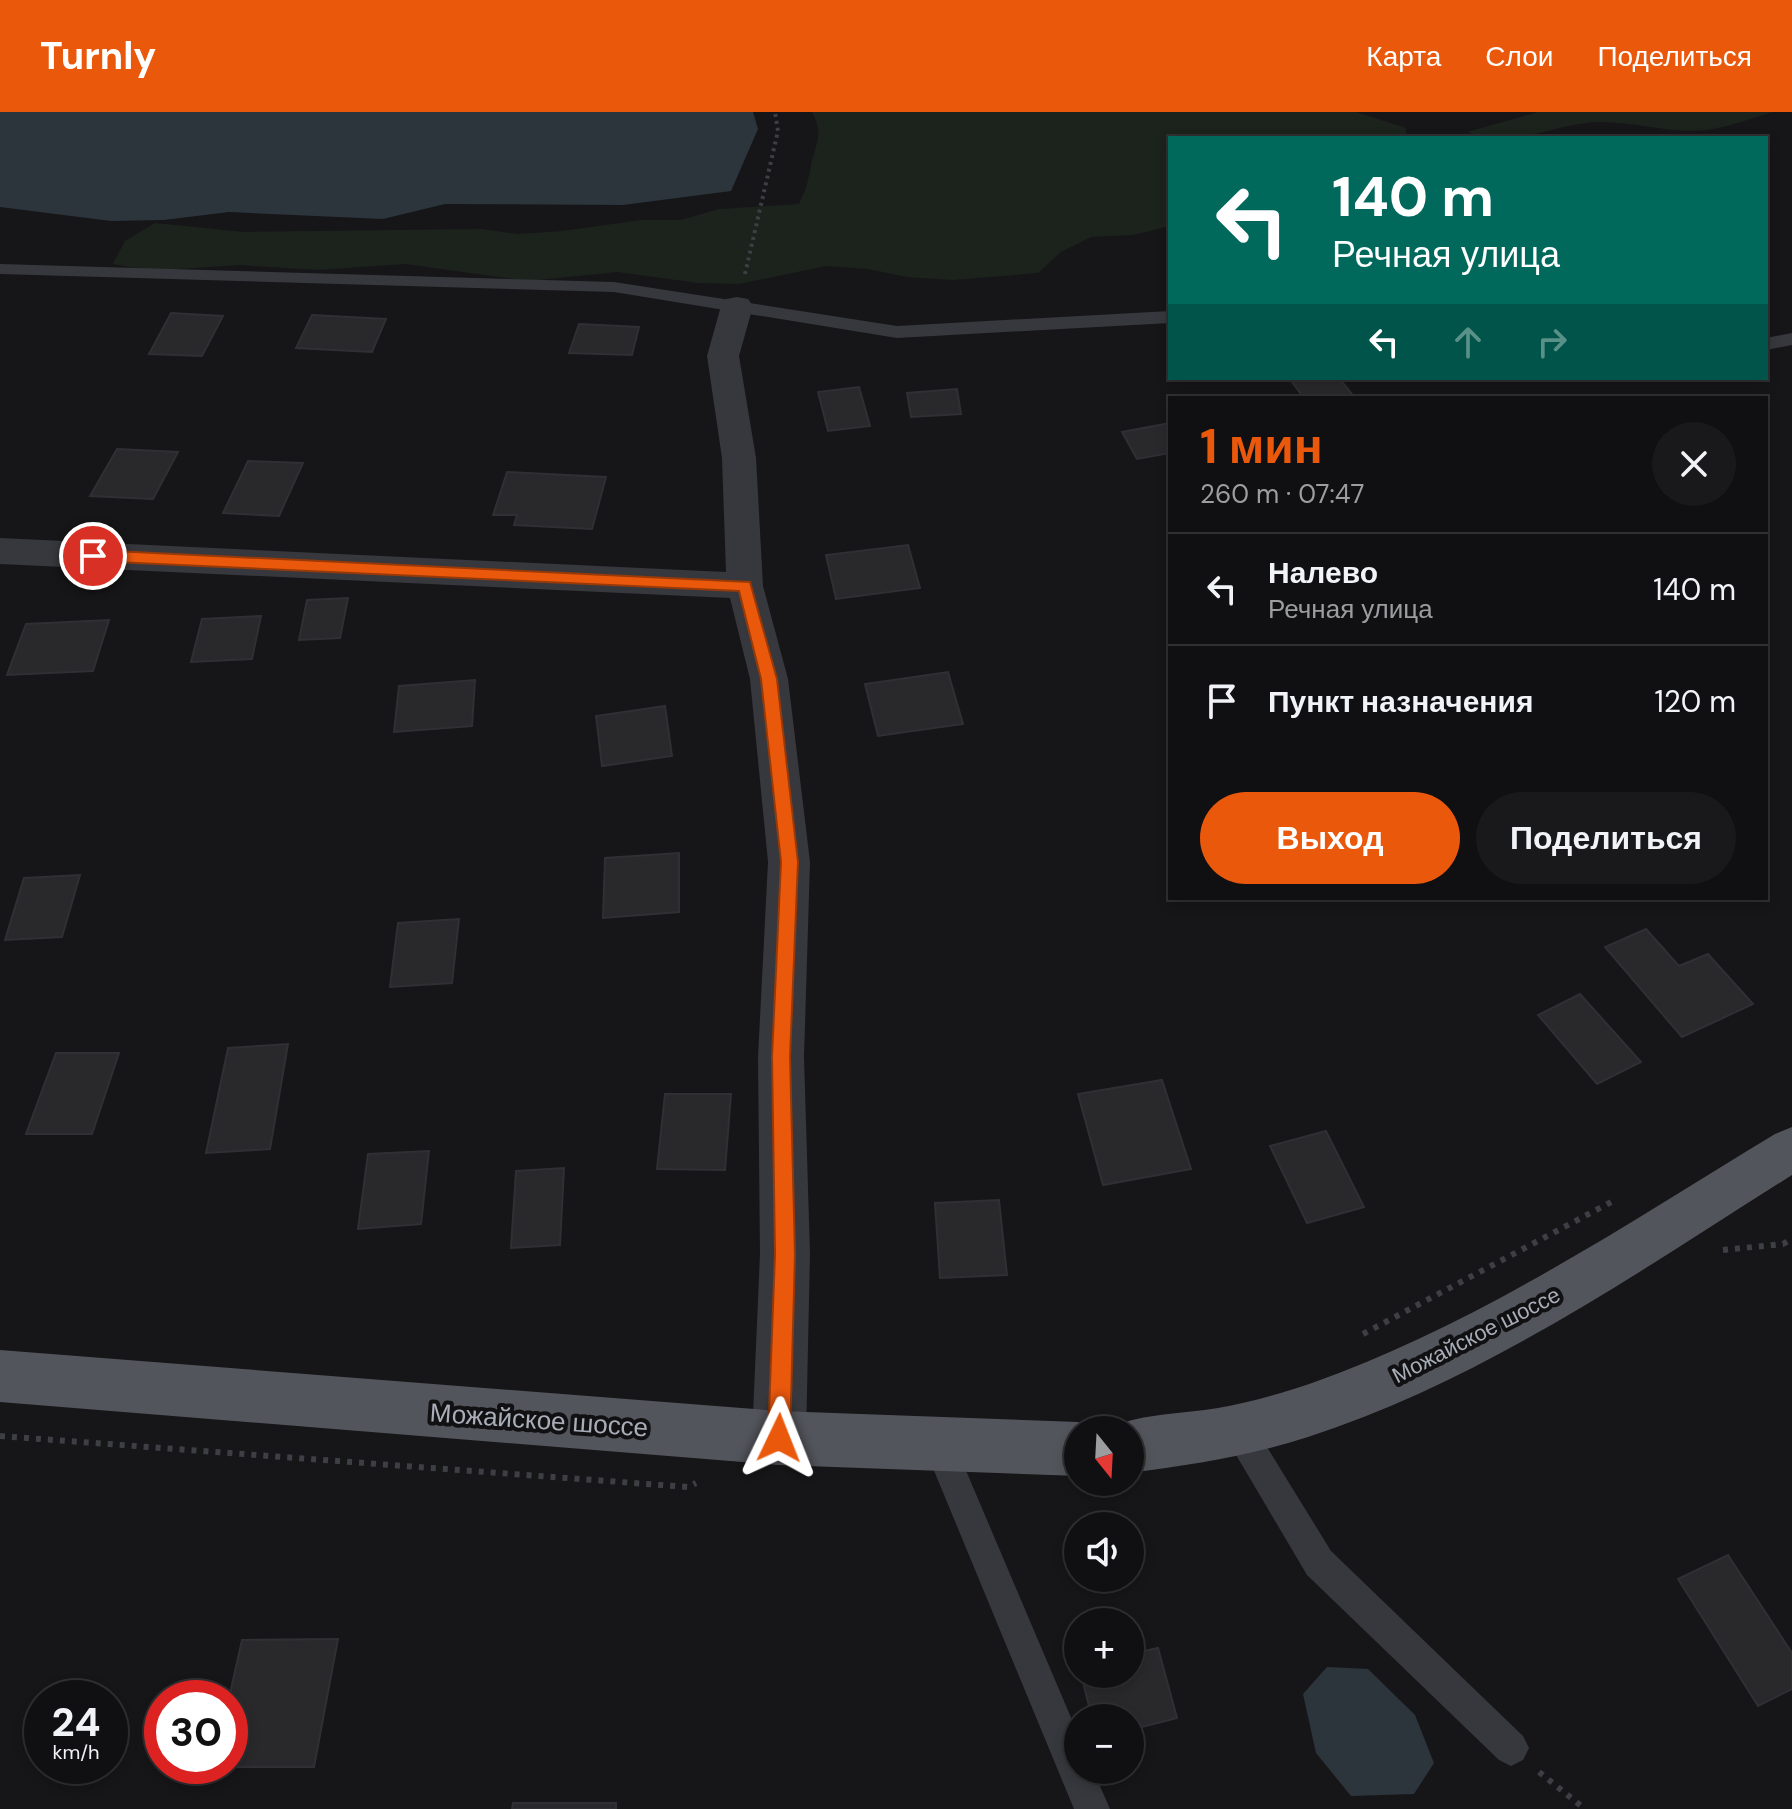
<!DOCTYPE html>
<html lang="ru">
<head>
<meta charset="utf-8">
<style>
  body { margin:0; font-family:"DM Sans",sans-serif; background:#19191b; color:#f1f3f6; height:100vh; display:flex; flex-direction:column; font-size:30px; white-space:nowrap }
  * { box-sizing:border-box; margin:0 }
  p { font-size:26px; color:#9c9d9f }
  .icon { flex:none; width:44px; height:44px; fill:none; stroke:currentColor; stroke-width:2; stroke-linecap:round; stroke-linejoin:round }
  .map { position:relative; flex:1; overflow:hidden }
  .details { position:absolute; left:1168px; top:284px; width:600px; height:504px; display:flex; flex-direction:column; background:#101012; border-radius:0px; box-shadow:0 4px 12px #0003,0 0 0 2px #303032 }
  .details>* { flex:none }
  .banner { position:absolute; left:1168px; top:24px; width:600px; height:244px; border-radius:0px; box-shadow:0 4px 12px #0003,0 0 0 2px #303032; background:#00695c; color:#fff; overflow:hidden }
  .needle { width:52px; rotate:162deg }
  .controls { position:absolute; left:1064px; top:1304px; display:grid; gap:16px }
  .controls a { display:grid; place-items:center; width:80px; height:80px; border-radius:50%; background:#101012; box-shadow:0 4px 12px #0003,0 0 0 2px #303032; font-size:40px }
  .speed { position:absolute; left:24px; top:1568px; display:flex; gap:16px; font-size:40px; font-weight:700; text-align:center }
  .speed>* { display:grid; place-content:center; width:104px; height:104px; border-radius:50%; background:#101012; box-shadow:0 4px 12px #0003,0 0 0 2px #303032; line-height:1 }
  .speed small { font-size:20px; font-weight:400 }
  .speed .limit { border:12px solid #d22; background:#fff; color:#111 }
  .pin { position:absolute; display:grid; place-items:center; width:68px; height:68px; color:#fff; margin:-34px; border:4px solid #fff; border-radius:50%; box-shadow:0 2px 8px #0007 }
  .me { position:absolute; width:88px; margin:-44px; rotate:2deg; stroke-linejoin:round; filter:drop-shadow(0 0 6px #0008) }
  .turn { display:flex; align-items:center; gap:28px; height:168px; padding:0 32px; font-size:36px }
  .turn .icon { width:104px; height:104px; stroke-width:2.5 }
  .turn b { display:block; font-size:56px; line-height:68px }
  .lanes { display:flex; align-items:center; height:76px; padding:0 32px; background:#0003; justify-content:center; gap:40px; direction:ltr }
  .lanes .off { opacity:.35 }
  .round { display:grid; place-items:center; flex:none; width:84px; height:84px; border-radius:42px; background:#19191b }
  .summary { display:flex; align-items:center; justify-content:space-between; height:136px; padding:0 32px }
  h1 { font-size:48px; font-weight:700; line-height:60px; color:#ea580c }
  .primary-button { display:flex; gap:16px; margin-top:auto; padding:16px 32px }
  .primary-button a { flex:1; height:92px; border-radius:48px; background:#ea580c; color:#fff; font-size:32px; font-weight:700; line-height:92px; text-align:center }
  .primary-button a+a { background:#19191b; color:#f1f3f6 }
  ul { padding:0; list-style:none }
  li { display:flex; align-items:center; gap:24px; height:112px; padding:0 32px; border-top:2px solid #303032 }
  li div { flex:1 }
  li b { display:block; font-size:30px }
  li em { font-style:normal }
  header { display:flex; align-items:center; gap:48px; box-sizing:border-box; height:112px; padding:0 40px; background:#ea580c; color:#fff }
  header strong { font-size:38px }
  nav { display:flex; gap:44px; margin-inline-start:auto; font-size:28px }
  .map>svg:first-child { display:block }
  .green { fill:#1c231d }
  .water { fill:#2c353c }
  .building { fill:#29292c; stroke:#303034; stroke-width:2 }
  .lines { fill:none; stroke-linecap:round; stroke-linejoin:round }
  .path-far1 { stroke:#3d3f44; stroke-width:4; stroke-dasharray:3 4; stroke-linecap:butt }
  .path { stroke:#3d3f44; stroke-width:6; stroke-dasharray:5 7; stroke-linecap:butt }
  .lane { fill:#37383d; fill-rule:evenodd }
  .street { fill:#37383d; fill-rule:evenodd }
  .primary { fill:#53555c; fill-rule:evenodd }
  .route { fill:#ea580c; stroke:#983908; stroke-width:2 }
  .labels { text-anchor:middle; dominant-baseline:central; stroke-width:8; stroke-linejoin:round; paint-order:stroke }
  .street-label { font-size:22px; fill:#a8adb8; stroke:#111113 }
  .near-street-label { font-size:26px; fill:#a8adb8; stroke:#111113 }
</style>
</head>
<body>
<header>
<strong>Turnly</strong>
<nav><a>Карта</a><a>Слои</a><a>Поделиться</a></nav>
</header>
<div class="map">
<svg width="1792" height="1697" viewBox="0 0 1792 1697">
  <rect width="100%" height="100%" fill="#161618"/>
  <path class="green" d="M812 0H1356L1406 16V26H1170V114L1133 123 1091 125 1061 140 1038 161 953 168 907 165 868 157 826 154 739 172 698 171 618 160 528 169 405 152 318 158 239 153 151 159 113 152 125 129 155 111 243 120 481 117 518 122 562 119 641 108H681L719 97 799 92C808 74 808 67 812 49 817 30 823 19 812 0Z
    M1538 0H1773C1752 6 1729 15 1707 18 1671 22 1637 10 1601 10 1552 11 1520 37 1467 20Z"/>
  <path class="water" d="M0 0H753L758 17 731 79 623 93 445 92 383 107 229 100 164 108 111 109 0 95Z
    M1327 1555 1368 1557 1415 1603 1434 1651 1414 1682 1351 1684 1316 1641 1303 1582Z"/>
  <path class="building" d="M171 201 223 204 202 244 149 242Z
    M312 203 386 207 372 240 296 236Z
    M579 212 639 215 632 243 569 241Z
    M1289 266H1339L1355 286H1304Z
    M859 275 870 314 828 319 818 280Z
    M957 277 961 302 911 305 907 281Z
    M1170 311V341L1137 347 1122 320Z
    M117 337 178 340 153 387 90 384Z
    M248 349 303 351 279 404 223 401Z
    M507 360 606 365 592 417 514 413 517 403H493Z
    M908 433 920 476 836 487 826 443Z
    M348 486 340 526 299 528 307 488Z
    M261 504 252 547 191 550 202 507Z
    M109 508 93 559 7 563 26 512Z
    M948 560 963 612 878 624 865 572Z
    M475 568 472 614 394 620 399 574Z
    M665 594 672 644 602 654 596 604Z
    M679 741V800L603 806 605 746Z
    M80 763 62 825 5 828 24 766Z
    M459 807 452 871 390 875 398 811Z
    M1646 817 1679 854 1708 842 1753 892 1682 925 1605 835Z
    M1580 882 1641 950 1597 972 1538 903Z
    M288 932 270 1037 206 1041 228 936Z
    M56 941H119L92 1022H26Z
    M1162 968 1191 1057 1103 1073 1078 982Z
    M665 982H731L725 1058 657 1057Z
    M1326 1019 1364 1095 1307 1111 1270 1034Z
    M429 1039 421 1112 358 1117 368 1042Z
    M564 1056 560 1133 511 1136 516 1059Z
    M999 1088 1007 1163 940 1166 935 1091Z
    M1728 1443 1792 1541V1577L1758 1594 1678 1467Z
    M338 1527 314 1655H214L230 1654 229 1586 242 1528Z
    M1158 1536 1177 1606 1130 1618V1606H1092L1081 1562H1130V1542Z
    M513 1691H616V1697H512Z"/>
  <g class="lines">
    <path class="path-far1" d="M745 162 778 19 775 0"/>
    <path class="path" d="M1723 1138 1783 1132 1792 1127
      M1363 1222 1615 1088
      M0 1324 688 1375 696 1371
      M1539 1660 1585 1697"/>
    <path class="lane" d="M0 152 614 170 897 214 1170 199V211L897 226 614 180 0 162Z
      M1792 221V233L1766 238V226Z
      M1240 1304 1251 1309 1331 1439 1523 1624 1529 1636 1523 1648 1511 1654 1499 1648 1307 1463 1229 1331 1224 1320 1229 1309Z
      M939 1316 950 1321 1078 1622V1658H1093L1110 1697H1074L923 1332 928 1321Z"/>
    <path class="street" d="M737 185 748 187 753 194 739 244 756 346 763 474 788 567 810 750 804 945 810 1142 806 1326 798 1345 779 1353 760 1345 752 1326 760 1142 758 945 768 750 750 567 730 486 0 452V426L726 460 722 346 707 244 721 194 726 187Z"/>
    <path class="primary" d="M1792 1015V1063C1637 1161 1483 1268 1308 1325 1250 1344 1190 1353 1130 1361V1318H1110L1111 1315C1145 1301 1182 1302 1218 1296 1249 1291 1282 1281 1312 1271 1478 1212 1625 1113 1775 1022Z
      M0 1238 779 1299 1078 1310 1097 1318H1078V1364L779 1353 0 1290Z"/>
  </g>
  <path class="route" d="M93 438 750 470 777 567 798 750 790 945 795 1142 790 1326 787 1334 779 1337 771 1334 768 1326 775 1142 772 945 781 750 761 567 739 479 93 449 86 444Z"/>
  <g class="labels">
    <g class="street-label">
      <text transform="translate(1476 1223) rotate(-27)">Можайское шоссе</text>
    </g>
    <g class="near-street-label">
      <text transform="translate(539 1308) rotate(4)">Можайское шоссе</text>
    </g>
  </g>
</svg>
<div class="controls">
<a><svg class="needle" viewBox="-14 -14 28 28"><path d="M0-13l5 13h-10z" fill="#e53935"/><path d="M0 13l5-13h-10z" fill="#9c9d9f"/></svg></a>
<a><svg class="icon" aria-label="sound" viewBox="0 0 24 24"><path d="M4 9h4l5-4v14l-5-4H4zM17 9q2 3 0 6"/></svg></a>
<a>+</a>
<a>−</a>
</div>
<div class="speed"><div>24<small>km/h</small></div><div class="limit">30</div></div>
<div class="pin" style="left:93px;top:444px;background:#d93025"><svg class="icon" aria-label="arrive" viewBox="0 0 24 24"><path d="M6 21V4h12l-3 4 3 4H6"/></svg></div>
<svg class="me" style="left:779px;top:1326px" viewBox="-20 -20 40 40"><path d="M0-17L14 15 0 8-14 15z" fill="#ea580c" stroke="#fff" stroke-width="4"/></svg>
<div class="banner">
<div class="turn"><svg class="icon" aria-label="left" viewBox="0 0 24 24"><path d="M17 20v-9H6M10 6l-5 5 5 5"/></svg><div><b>140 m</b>Речная улица</div></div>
<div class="lanes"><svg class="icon" aria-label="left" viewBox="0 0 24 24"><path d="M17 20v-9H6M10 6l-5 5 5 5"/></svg><svg class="icon off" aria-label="ahead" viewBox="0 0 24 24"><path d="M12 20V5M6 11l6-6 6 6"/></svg><svg class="icon off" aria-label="right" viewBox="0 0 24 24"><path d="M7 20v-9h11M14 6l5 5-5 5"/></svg></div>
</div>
<section class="details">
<div class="summary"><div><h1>1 мин</h1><p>260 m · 07:47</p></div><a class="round"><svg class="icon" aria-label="close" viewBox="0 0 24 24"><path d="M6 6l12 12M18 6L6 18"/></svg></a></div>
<ul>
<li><svg class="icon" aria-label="left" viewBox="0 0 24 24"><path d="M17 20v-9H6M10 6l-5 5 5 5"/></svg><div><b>Налево</b><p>Речная улица</p></div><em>140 m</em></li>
<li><svg class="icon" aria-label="arrive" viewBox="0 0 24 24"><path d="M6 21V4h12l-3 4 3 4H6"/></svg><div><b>Пункт назначения</b></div><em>120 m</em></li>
</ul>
<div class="primary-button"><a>Выход</a><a>Поделиться</a></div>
</section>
</div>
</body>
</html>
